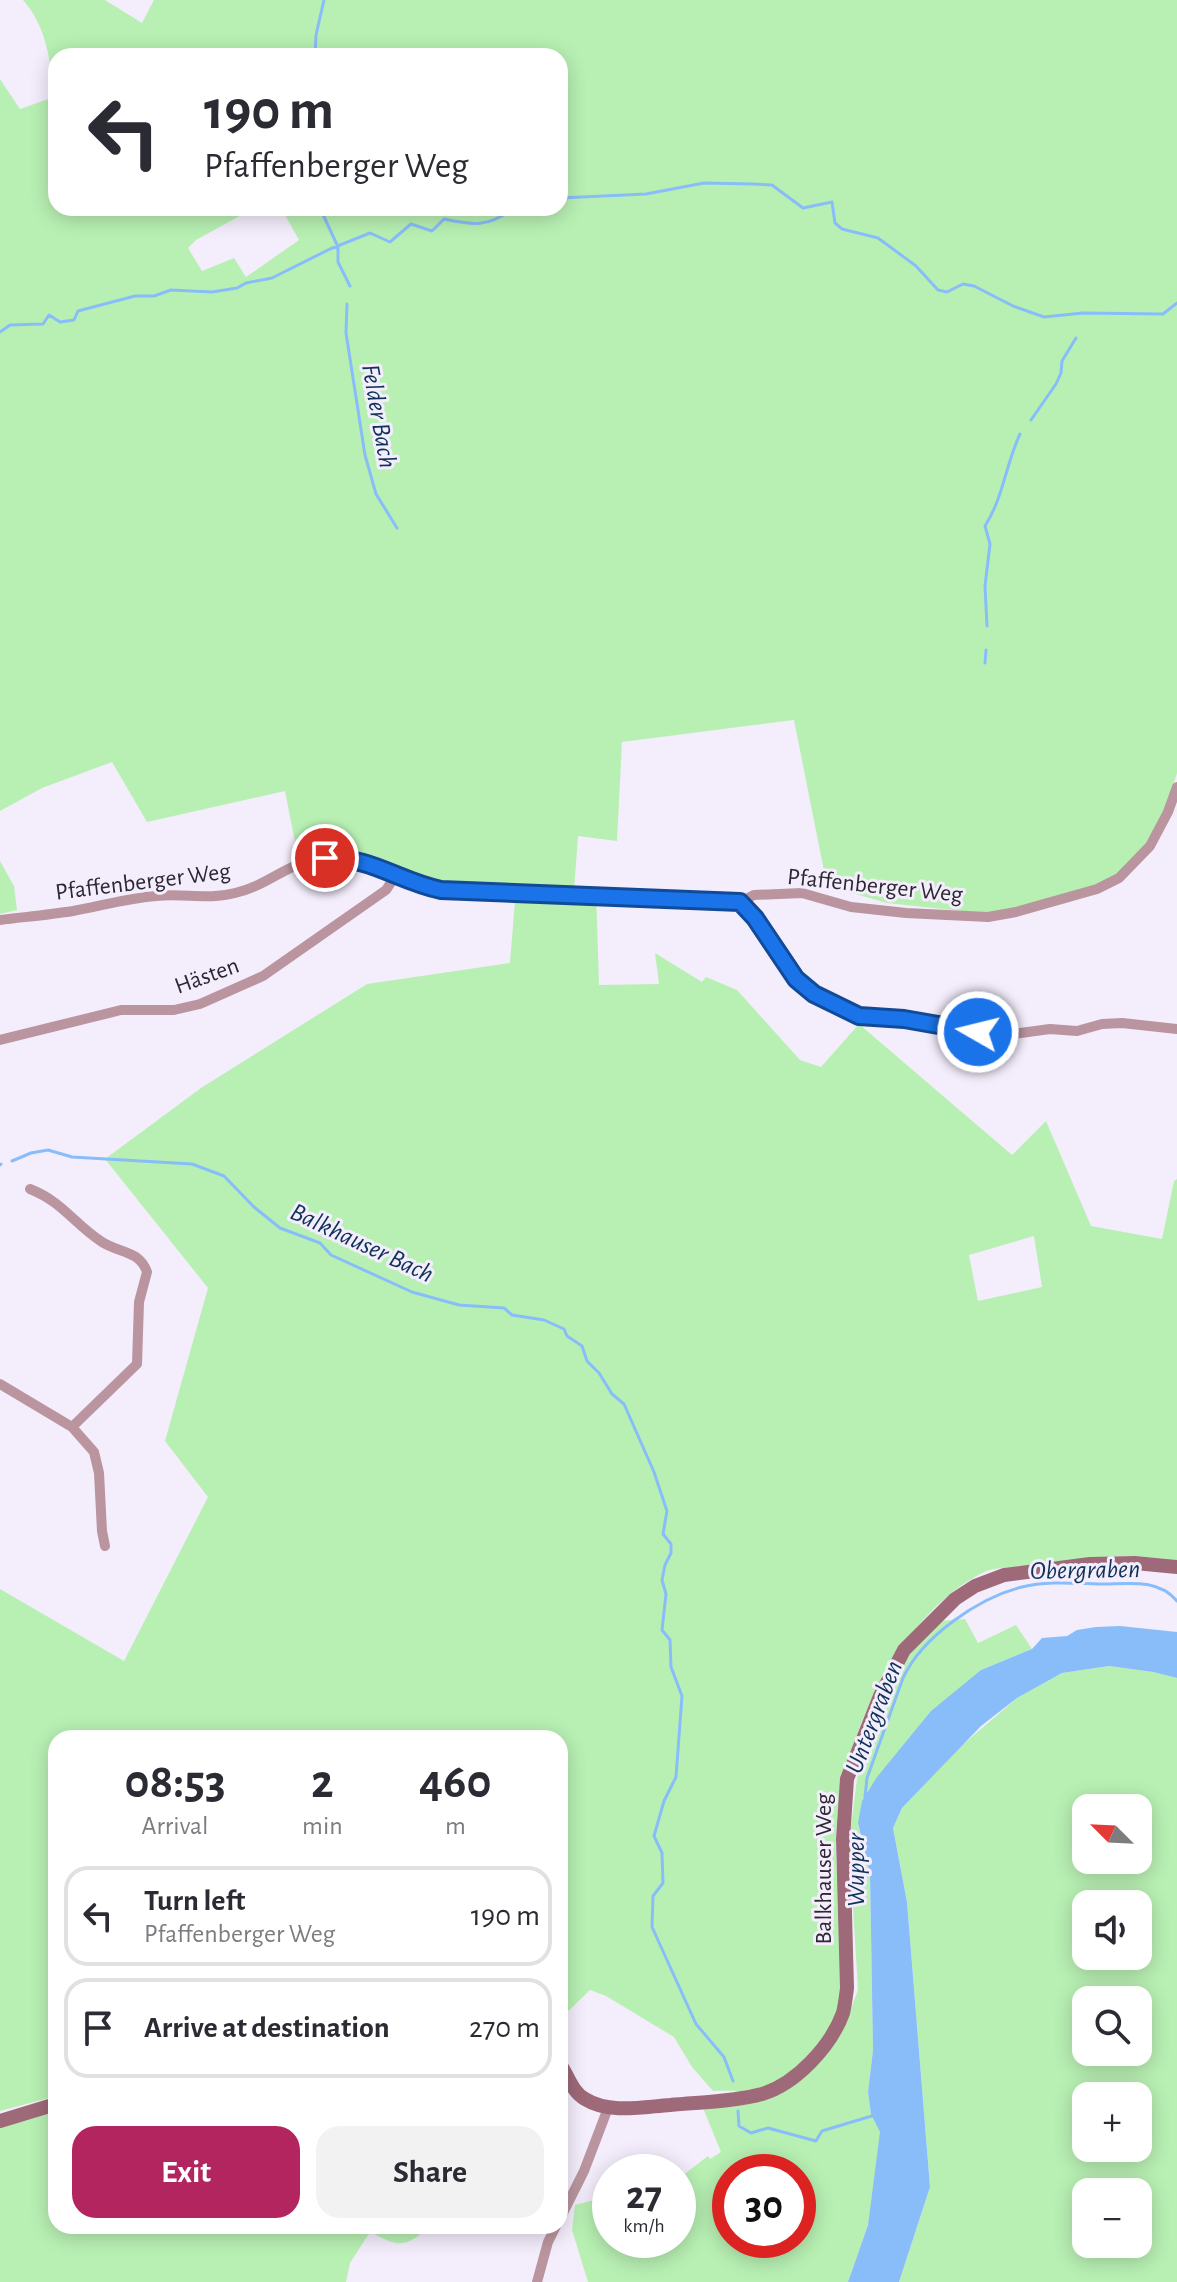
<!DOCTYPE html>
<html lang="en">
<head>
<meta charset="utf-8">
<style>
  body { margin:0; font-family:"Alegreya Sans",sans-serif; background:#f2f2f3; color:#2b2b33; height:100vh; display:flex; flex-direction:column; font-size:30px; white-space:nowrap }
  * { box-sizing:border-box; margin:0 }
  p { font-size:26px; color:#7c7c81 }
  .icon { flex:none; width:44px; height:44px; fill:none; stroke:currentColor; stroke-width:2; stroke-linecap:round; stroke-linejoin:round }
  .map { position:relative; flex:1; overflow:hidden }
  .details { position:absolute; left:48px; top:1730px; width:520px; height:504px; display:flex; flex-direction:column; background:#fff; border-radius:24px; box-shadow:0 4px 20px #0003 }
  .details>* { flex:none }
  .top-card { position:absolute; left:48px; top:48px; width:520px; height:168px; border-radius:24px; box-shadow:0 4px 20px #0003; background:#fff; color:#2b2b33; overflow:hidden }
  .needle { width:52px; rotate:294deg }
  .fabs { position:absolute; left:1072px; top:1794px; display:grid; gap:16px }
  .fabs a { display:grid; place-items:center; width:80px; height:80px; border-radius:16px; background:#fff; box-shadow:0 4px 20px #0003; font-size:40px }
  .speed { position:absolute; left:592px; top:2154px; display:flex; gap:16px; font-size:40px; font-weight:700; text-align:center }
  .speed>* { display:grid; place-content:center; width:104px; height:104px; border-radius:50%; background:#fff; box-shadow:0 4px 20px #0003; line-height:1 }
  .speed small { font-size:20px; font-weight:400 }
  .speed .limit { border:12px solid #d22; background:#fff; color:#111 }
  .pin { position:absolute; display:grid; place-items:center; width:68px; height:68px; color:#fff; margin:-34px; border:4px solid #fff; border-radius:50%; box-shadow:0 2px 8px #0007 }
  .me { position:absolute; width:88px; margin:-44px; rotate:278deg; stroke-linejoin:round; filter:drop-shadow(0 0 6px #0008) }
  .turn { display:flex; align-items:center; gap:28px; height:168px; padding:0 24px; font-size:36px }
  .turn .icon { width:104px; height:104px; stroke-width:2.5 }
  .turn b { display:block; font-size:56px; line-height:68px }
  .eta { display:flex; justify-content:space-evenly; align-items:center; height:136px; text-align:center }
  .eta b { font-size:48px; font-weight:600; line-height:56px }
  .cta { display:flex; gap:16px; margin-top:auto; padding:16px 24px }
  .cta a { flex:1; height:92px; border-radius:24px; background:#b2255e; color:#fff; font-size:32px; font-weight:600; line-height:92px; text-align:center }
  .cta a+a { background:#f2f2f3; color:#2b2b33 }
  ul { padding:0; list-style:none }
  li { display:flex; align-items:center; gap:24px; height:100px; margin:0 16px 12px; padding:0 8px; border:4px solid #e1e1e2; border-radius:24px }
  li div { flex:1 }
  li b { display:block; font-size:30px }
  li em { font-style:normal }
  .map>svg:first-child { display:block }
  .green { fill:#b8f0b3; fill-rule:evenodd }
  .water { fill:#89bdf9 }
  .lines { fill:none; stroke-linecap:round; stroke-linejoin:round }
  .stream { stroke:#89bdf9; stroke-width:3 }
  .minor { stroke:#ba959f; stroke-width:10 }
  .secondary { stroke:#9e6978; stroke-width:14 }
  .route-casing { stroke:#114b97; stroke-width:20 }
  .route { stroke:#1a73e8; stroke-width:14 }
  .labels { text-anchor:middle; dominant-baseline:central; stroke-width:6; stroke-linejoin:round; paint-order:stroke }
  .street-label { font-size:24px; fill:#2c2731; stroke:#f4edfc }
  .water-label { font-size:26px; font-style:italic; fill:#0f3259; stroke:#f4edfc }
</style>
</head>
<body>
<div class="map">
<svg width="1177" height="2282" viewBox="0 0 1177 2282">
  <rect width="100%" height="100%" fill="#f4edfc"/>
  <path class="green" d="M23 0H105L142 23 154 0H1177V773L1165 811 1145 847 1115 878 1070 894 989 914 887 903 827 886 794 720 622 742 617 841 578 836 574 890 596 892 599 985 659 984 655 953 702 982 706 977 737 990 800 1060 821 1067 859 1024 1012 1155 1046 1121 1091 1226 1162 1239 1174 1181 1177 1179V1561C1127 1551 1076 1559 1026 1566 1013 1567 996 1567 984 1572 897 1615 839 1744 836 1837 834 1878 851 1987 835 2019 822 2045 796 2077 768 2087 752 2093 730 2090 713 2091L692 2067 674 2037 606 1996 590 1990 560 2019V1738H56V2096L0 2111V1589L124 1661 208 1497 165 1441 208 1288 105 1159 201 1088 367 984 510 963 516 888 447 885 350 853 302 857 294 837 285 791 147 822 112 762 42 788 0 811V79L20 109 54 97C51 63 47 27 23 0ZM56 56H560V208H281L299 240 246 277 234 258 202 271 188 248 196 240 254 208H56ZM1034 1236 1042 1287 978 1301 969 1255Z
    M0 861 14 886 17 910 0 914Z
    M965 1619 978 1643 1016 1625 1032 1649 981 1670 858 1824 870 1874 873 2050 868 2092 871 2114 881 2132 868 2225 848 2282H588L572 2230 575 2205 610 2196V2240H678V2216L685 2211 678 2196 688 2190 682 2176 708 2156 710 2159 721 2152 703 2108 790 2085 847 2019 858 1990 849 1842 857 1779 887 1693 903 1662 919 1641 940 1621ZM730 2172H798V2240H730Z
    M1109 1666 1153 1672 1177 1678V2282H899L930 2187 907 1902 893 1828 902 1808 960 1747 1017 1698 1062 1673ZM1086 1808H1138V1860H1086ZM1086 1904H1138V1956H1086ZM1086 2000H1138V2052H1086ZM1086 2096H1138V2148H1086ZM1086 2192H1138V2244H1086Z
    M56 2108V2226H431C404 2248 401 2248 370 2232L350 2263 346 2282H0V2127Z"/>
  <path class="water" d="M1120 1626 1177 1632V1678L1153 1672 1109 1666 1062 1673 1017 1698 981 1726 902 1808 893 1828 907 1902 930 2187 899 2282H848L868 2225 880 2132 871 2114 868 2092 873 2050 870 1874 858 1823 862 1801 877 1777 931 1711 981 1670 1032 1649 1042 1638 1067 1636 1077 1630 1096 1627Z"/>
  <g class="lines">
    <path class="stream" d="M315 56 316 35 324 0
      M560 198 646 194 704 183 753 184 772 185 803 208 832 202 835 223 842 229 878 238 916 266 938 290 947 292 963 284 974 286 1013 306 1044 317 1083 313 1163 314 1177 303
      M320 208 338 247V262L350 286
      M347 304 346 333 365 455 376 494 397 528
      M0 332 10 325 43 324 49 315 60 322 74 320 78 311 135 296H154L171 290 212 292 237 288 246 283 272 278 330 249 370 233 390 242 411 224 432 231 444 219C472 225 489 228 513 208
      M1031 420 1056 384 1061 373 1062 361 1076 338
      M987 626 985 586 990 544 985 526C1003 498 1006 464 1020 434
      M985 663 986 650
      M12 1161 31 1153 48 1150 72 1157 192 1164 224 1176 254 1207 280 1228 320 1243 331 1255 412 1292 459 1305 504 1308 512 1315 544 1320 564 1329 567 1336 582 1346 587 1361 599 1373 612 1394 624 1404 654 1472 667 1511 663 1534 671 1544V1553L665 1565 662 1580 666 1594 662 1630 670 1640 671 1667 682 1696 676 1777 664 1801 654 1836 662 1853 663 1883 653 1896 652 1927 696 2024 724 2057 733 2081
      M0 1165 1 1164
      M865 1797 867 1778 903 1678C922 1637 978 1598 1022 1587 1049 1580 1081 1584 1108 1584 1133 1583 1160 1580 1177 1601
      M738 2111 739 2126 751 2133 768 2128 816 2141 822 2131 875 2115"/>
    <path class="minor" d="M740 902 755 918 781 959 802 985 814 994 859 1016 904 1019 952 1029 1006 1035 1050 1029 1077 1031 1102 1024 1122 1023 1177 1029
      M0 920C24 917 48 915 73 911 101 906 128 898 156 896 183 893 209 900 235 893 274 884 292 856 337 857 375 858 405 883 441 890L700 902H740L754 895 802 893 851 907 906 913 988 917 1016 912 1097 889 1119 878 1150 846 1168 812 1177 787
      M0 1040 121 1010H174L200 1004 263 976 386 890 396 875
      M30 1189C63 1202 74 1224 102 1242 119 1253 139 1250 147 1272L139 1302 137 1364 72 1427
      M0 1384 72 1427 94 1452 99 1473 102 1531 105 1546
      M560 2219 584 2171 608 2108
      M537 2282 548 2242 556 2226"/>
    <path class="secondary" d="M560 2064C568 2075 572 2092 585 2099 609 2114 642 2107 670 2105 700 2102 732 2102 762 2094 796 2084 831 2046 843 2013 845 2005 846 1996 847 1988L843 1839 847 1779 880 1696 904 1650 955 1599 975 1586 1004 1575 1090 1564 1135 1563 1177 1567
      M0 2121 56 2104"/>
  </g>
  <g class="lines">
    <defs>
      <path id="route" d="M325 858C372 857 398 881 441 890L740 902 755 918 796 979 814 994 859 1016 904 1019 978 1032"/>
    </defs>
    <use href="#route" class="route-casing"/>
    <use href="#route" class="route"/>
  </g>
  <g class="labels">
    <g class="street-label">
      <text transform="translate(143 882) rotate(-7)">Pfaffenberger Weg</text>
      <text transform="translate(875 886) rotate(6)">Pfaffenberger Weg</text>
      <text transform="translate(207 976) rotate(-20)">Hästen</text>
      <text transform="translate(824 1869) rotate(-90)">Balkhauser Weg</text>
    </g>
    <g class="water-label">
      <text transform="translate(379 416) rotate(80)">Felder Bach</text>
      <text transform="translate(362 1243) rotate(25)">Balkhauser Bach</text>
      <text transform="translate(1085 1570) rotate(-1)">Obergraben</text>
      <text transform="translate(874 1717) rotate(-69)">Untergraben</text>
      <text transform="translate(856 1870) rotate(-90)">Wupper</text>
    </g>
  </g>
</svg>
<div class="fabs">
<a><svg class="needle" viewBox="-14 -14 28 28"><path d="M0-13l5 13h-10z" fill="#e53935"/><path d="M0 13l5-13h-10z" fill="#7c7c81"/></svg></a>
<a><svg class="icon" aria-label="sound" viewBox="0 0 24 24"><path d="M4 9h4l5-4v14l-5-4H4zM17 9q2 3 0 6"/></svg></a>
<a><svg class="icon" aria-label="search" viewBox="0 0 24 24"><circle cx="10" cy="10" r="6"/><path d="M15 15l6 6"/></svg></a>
<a>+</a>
<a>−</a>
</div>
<div class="speed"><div>27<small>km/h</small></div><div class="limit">30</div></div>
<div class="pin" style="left:325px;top:858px;background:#d93025"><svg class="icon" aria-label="arrive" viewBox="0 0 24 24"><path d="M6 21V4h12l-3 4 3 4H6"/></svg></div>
<svg class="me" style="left:978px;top:1032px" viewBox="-20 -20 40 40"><circle r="17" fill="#1a73e8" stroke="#fff" stroke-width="3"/><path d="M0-11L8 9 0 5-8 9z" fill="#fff"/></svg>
<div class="top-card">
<div class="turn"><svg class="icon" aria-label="left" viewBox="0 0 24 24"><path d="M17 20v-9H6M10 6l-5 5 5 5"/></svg><div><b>190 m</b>Pfaffenberger Weg</div></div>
</div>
<section class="details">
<div class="eta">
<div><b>08:53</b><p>Arrival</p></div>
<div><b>2</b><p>min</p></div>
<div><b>460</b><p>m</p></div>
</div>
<ul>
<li><svg class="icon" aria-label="left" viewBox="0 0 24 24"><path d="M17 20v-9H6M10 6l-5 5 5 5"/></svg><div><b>Turn left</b><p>Pfaffenberger Weg</p></div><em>190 m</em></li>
<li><svg class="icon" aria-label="arrive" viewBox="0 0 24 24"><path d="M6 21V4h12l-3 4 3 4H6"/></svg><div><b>Arrive at destination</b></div><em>270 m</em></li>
</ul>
<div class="cta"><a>Exit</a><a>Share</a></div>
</section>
</div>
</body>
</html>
